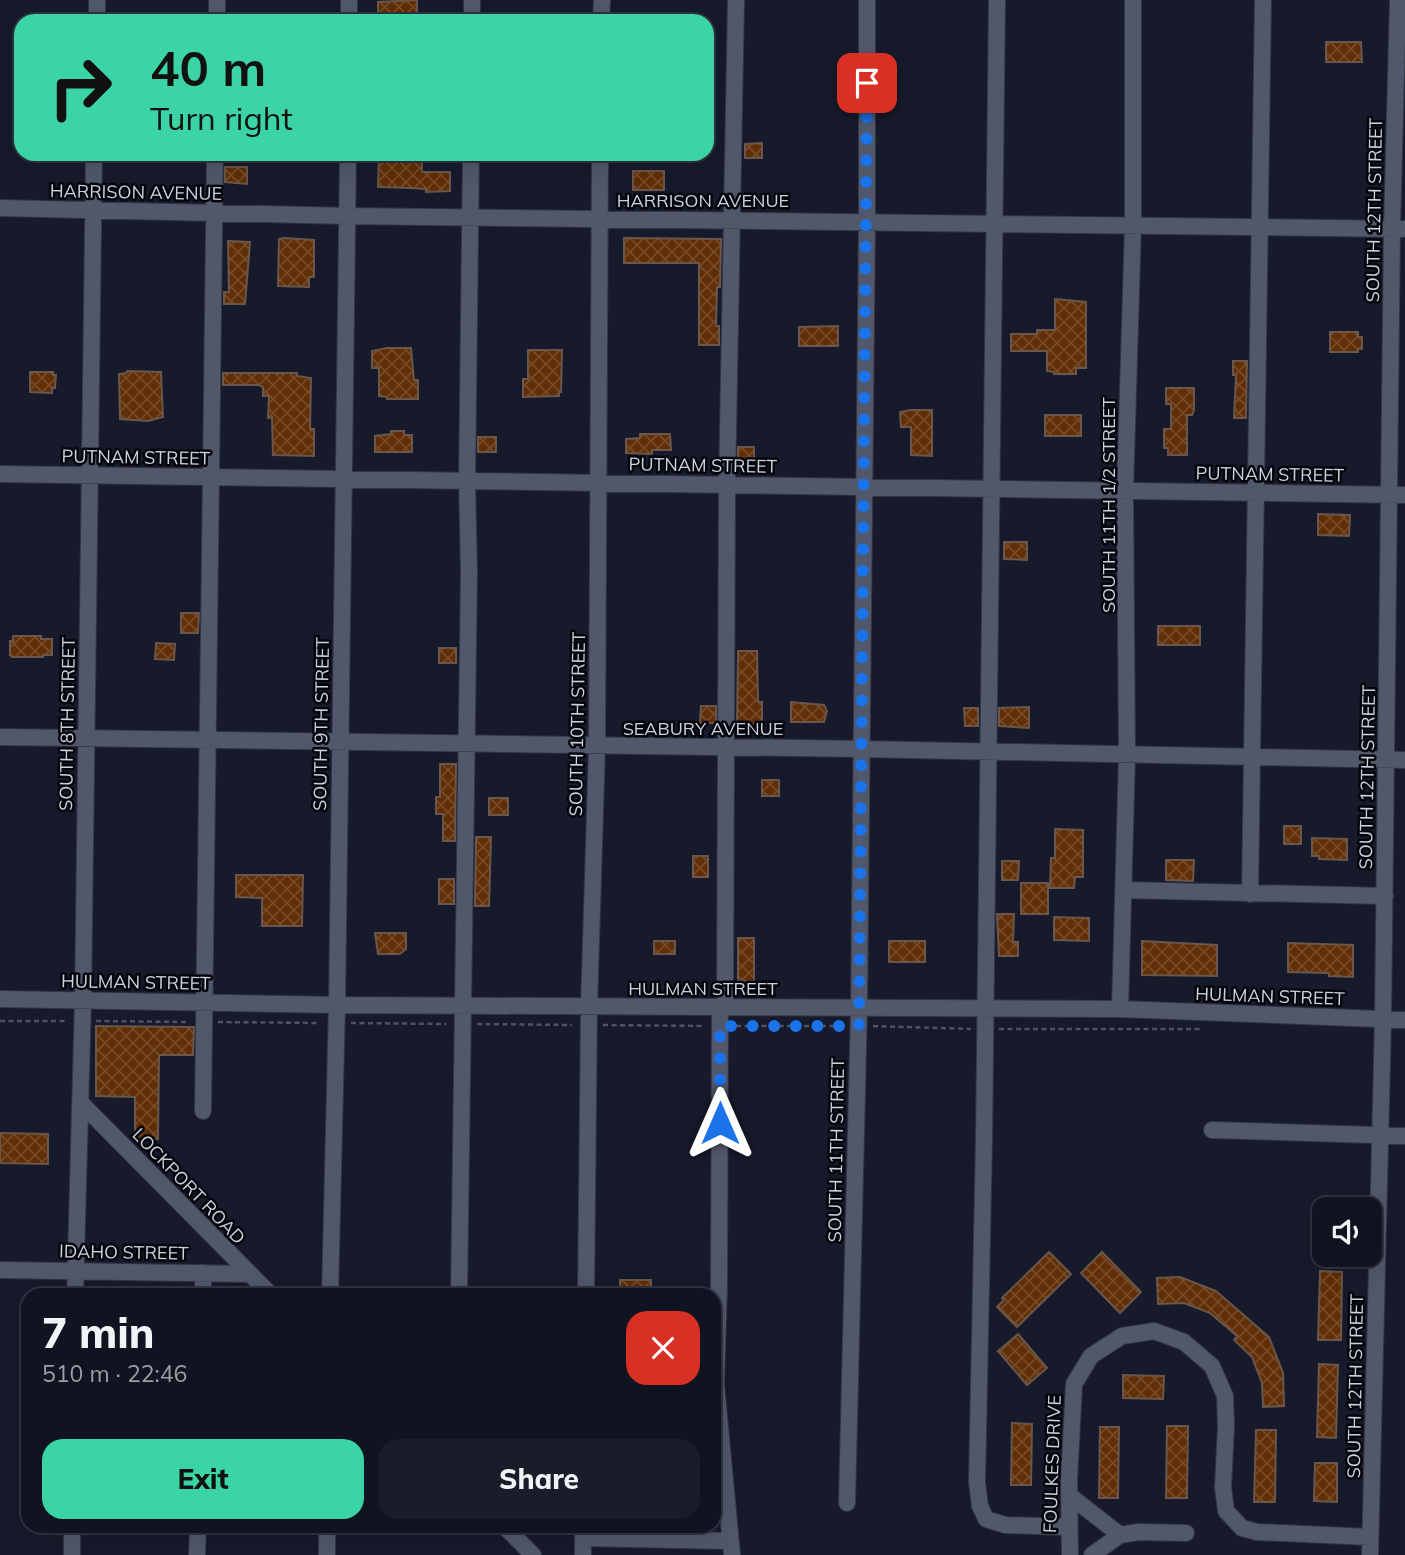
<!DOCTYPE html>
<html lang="en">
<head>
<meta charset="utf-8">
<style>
  body { margin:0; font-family:Mulish,sans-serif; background:#191d29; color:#f1f3f6; height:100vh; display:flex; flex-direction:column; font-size:26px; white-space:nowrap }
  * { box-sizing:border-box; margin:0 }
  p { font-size:23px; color:#9c9ea5 }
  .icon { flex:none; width:38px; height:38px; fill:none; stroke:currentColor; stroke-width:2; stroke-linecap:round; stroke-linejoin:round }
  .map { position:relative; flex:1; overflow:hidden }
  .details { position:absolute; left:21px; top:1288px; width:700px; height:245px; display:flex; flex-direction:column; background:#101420; border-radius:21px; box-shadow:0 7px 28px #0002,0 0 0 2px #30333e }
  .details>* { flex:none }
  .top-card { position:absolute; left:14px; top:14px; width:700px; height:147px; border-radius:21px; box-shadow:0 7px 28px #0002,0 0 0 2px #30333e; background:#3bd4a4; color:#111; overflow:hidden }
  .tools { position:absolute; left:1312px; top:1197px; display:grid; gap:14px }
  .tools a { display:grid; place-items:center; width:70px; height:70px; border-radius:14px; background:#101420; box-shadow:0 7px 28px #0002,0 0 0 2px #30333e; font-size:35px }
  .pin { position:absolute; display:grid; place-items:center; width:60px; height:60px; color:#fff; margin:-30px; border-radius:14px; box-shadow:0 4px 10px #0006 }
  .me { position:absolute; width:77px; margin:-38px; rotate:0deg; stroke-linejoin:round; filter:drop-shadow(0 0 5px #0008) }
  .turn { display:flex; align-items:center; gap:24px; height:147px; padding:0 21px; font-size:32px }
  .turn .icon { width:91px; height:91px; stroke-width:2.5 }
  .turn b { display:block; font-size:49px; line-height:60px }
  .round { display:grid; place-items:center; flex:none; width:74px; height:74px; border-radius:21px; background:#191d29 }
  .head { display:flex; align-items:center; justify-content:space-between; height:119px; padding:0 21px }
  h1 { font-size:42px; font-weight:800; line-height:52px }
  .cta { display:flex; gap:14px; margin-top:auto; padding:14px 21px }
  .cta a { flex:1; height:80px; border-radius:21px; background:#3bd4a4; color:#111; font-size:28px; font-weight:800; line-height:80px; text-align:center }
  .cta a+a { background:#191d29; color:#f1f3f6 }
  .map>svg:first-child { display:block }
  .building { fill:url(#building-cross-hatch); stroke:#6a564a; stroke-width:2 }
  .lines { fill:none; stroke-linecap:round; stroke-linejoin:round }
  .minor-casing { stroke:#333643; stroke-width:18 }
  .path { stroke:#4e5262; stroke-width:2.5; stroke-dasharray:5 3.5; stroke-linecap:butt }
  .minor { stroke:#52586c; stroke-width:16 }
  .route { stroke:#1a73e8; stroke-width:12; stroke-dasharray:0 21.6 }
  .labels { text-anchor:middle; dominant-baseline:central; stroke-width:5; stroke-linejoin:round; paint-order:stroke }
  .street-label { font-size:18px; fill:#cdd1dd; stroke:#05060c }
</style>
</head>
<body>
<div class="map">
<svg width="1405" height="1555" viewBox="0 0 1405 1555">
  <defs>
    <pattern id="building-cross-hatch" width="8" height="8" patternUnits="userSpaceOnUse" patternTransform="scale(1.75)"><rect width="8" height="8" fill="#612e05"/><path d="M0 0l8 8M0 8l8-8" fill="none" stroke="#764b29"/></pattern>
  </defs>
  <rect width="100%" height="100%" fill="#161a2b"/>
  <path class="building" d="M417 0V20L378 18V2Z
    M1326 42H1361L1362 62H1326Z
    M762 143V158H745V144Z
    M379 154H422V172H450V191L426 192V189L411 188 378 187Z
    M225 167H247V184L225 182Z
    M633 171H664V190H633Z
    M284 238 314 240V277H309V287L278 286 279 239Z
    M624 238 721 239 720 287H717L716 326H719V345H699V263H624Z
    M228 241 250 242 245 304H224V292H229Z
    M1055 299 1086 302V368H1076V374H1054V372L1047 371V351H1011V334H1037V330H1055Z
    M838 326V346H799V327Z
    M1330 332H1358V337H1362V349H1358V352H1330Z
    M387 348H411L414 380H418V399H387V397L379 396V368H372V351Z
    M528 350H562L561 392H559V396L523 397V379H528Z
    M1233 361H1247L1246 418H1234L1236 375H1233Z
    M127 371 161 372 163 417 148 421 120 419 119 374 126 373Z
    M30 372H53V375H56L55 388H52V393L30 392Z
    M223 373H297V376L311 378 310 429H314V456L273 455 272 417 268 418 269 396H263V387L259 385H223Z
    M1166 388H1194V410L1192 415H1187V455H1168V448H1164V429H1171V404H1166Z
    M911 410H932V456L911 455V427H901L900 412Z
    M1045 415H1081V436H1045Z
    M391 431H404V435H412V452H375V436L391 434Z
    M640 434H670L671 450H652V454L626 453V439L640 438Z
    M478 437H496V452H478Z
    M738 447H754V463H738Z
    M1318 514 1350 515 1349 536 1318 535Z
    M1004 542H1027V560L1004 559Z
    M181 613H199L198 633H181Z
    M1158 626H1200V645H1158Z
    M13 636H41V639H52V655H43V657H12L10 655V641H13Z
    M156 643 175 644 174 660 155 659Z
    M439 648H456V663H439Z
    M738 651H757L758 702H762V725H737Z
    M791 702 824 705 827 711 824 722H791Z
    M701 706H716V723H700Z
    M1029 707V728L999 726V708Z
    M964 708H978V726H965Z
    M440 764H456L455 841H443V814H436V797H440Z
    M762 780H779V796H762Z
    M489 798H508V815H489Z
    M1284 826H1301V844H1284Z
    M1055 829 1083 830V877H1075L1074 888H1050L1051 858H1055Z
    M476 837H491L489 906H475Z
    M1312 838 1347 839V860L1319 859V856H1312Z
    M693 856H708V877H693Z
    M1166 860H1194L1193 881 1166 880Z
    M1002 861H1019L1018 880H1002Z
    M236 875H303L302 926H262V898L236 897Z
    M439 879H454V904H439Z
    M1021 883H1048V914H1021Z
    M997 914H1014L1013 942H1018V956H999Z
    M1054 917 1089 918V941L1054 940Z
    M375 933H406V949L400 954H378Z
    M738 938H754V981H738Z
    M654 941H675V954H654Z
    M889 941H925V962H889Z
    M1142 941 1217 945V976L1142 975Z
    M1288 943 1353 945V977L1329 976V973L1288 972Z
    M96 1026 194 1027 193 1055H159L158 1139H135V1097L96 1096Z
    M0 1133 48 1134V1164L0 1163Z
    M1049 1252 1071 1274 1017 1327 997 1307 1004 1300 1002 1298Z
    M1102 1252 1141 1292 1120 1313 1081 1273Z
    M1320 1271 1342 1272 1341 1340H1318Z
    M1180 1277 1216 1291 1269 1337 1283 1373 1284 1406 1263 1407 1262 1383 1252 1357 1234 1340 1237 1336 1210 1313 1184 1303 1158 1304 1157 1278Z
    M620 1280H651V1295H620Z
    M1018 1334 1047 1368 1027 1385 998 1351Z
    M1319 1364 1338 1365 1336 1438 1317 1437Z
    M1123 1375 1164 1376 1163 1399 1123 1398Z
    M1012 1423 1032 1424 1031 1485H1011Z
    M1167 1426H1188L1187 1498H1166Z
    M1100 1427H1119L1118 1498H1099Z
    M1256 1430H1276L1275 1502H1254Z
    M1315 1463H1337V1502L1314 1501Z"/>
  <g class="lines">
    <defs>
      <path id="minor" d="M997 0 984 1140 977 1482 980 1506 986 1519 1005 1525 1069 1527
        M97 21V0
        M217 21V0
        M349 21V0
        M472 21V0
        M601 21 602 0
        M0 208 347 216 1405 229
        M0 474 1405 495
        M0 737 862 749 1405 760
        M1123 890 1385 896
        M1250 894 1263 0
        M0 999 337 1005 1120 1009 1405 1020
        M720 1008 719 1287 716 1384 732 1555
        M725 1008 727 485 736 0
        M1120 1009 1127 755 1125 491 1133 225V0
        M80 1102 271 1295
        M203 1111 215 154
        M1212 1130 1405 1136
        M0 1270 248 1274
        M75 1295 83 1000 94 154
        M203 1295V1273
        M330 1295 337 1005 348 154
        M459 1295 469 572 467 481 471 154
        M586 1295 589 1007 597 747 600 154
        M1069 1495 1120 1535 1092 1555
        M847 1503 859 1008 867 221V0
        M504 1526 533 1555
        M1120 1535 1139 1532 1186 1533
        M583 1538 729 1541
        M72 1555V1526
        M197 1555 198 1526
        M327 1555V1526
        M583 1555V1526
        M1070 1555 1069 1481 1074 1384 1091 1356 1122 1336 1154 1331 1184 1342 1212 1366 1225 1396 1226 1426 1223 1487 1226 1511 1242 1528 1257 1532 1370 1537
        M1370 1555 1383 1020 1392 229 1398 0"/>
    </defs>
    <use href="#minor" class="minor-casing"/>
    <path class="path" d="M0 1021H68
      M96 1021 187 1022
      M218 1022 320 1023
      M351 1023 446 1024
      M477 1024 572 1025
      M603 1025 705 1026
      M736 1026H842
      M873 1026 971 1029
      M999 1029H1202"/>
    <use href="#minor" class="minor"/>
  </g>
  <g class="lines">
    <path class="route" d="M720 1123V1026H859L867 83"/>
  </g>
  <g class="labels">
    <g class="street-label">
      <text transform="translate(136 192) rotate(1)">HARRISON AVENUE</text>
      <text x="703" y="200">HARRISON AVENUE</text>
      <text transform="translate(1374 210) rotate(-89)">SOUTH 12TH STREET</text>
      <text transform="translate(136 457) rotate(1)">PUTNAM STREET</text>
      <text transform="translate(703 465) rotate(1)">PUTNAM STREET</text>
      <text transform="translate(1270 474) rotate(1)">PUTNAM STREET</text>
      <text transform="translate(1108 505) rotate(-90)">SOUTH 11TH 1/2 STREET</text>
      <text transform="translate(67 724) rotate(-89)">SOUTH 8TH STREET</text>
      <text transform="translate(321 724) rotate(-89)">SOUTH 9TH STREET</text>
      <text transform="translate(577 724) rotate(-89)">SOUTH 10TH STREET</text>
      <text x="703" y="728">SEABURY AVENUE</text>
      <text transform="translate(1367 777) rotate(-89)">SOUTH 12TH STREET</text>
      <text transform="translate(136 982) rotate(1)">HULMAN STREET</text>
      <text x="703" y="988">HULMAN STREET</text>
      <text transform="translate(1270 996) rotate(2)">HULMAN STREET</text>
      <text transform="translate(836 1150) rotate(-89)">SOUTH 11TH STREET</text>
      <text transform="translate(189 1186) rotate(46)">LOCKPORT ROAD</text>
      <text transform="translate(124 1252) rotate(1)">IDAHO STREET</text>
      <text transform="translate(1355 1386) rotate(-89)">SOUTH 12TH STREET</text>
      <text transform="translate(1052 1464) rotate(-88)">FOULKES DRIVE</text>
    </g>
  </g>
</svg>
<div class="tools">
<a><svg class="icon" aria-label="sound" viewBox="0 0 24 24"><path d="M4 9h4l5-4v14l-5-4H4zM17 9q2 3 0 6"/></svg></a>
</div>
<div class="pin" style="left:867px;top:83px;background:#d93025"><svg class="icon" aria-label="arrive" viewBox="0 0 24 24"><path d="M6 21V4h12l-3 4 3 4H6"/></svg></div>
<svg class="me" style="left:720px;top:1123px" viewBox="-20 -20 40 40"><path d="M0-17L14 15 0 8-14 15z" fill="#1a73e8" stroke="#fff" stroke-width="4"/></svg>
<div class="top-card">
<div class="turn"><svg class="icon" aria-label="right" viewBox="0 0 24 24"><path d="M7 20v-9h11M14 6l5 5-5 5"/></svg><div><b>40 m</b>Turn right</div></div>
</div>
<section class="details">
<div class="head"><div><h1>7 min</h1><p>510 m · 22:46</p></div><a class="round" style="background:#d93025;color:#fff"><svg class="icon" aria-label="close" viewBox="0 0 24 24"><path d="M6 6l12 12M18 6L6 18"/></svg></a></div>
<div class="cta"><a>Exit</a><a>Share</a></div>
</section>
</div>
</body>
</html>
